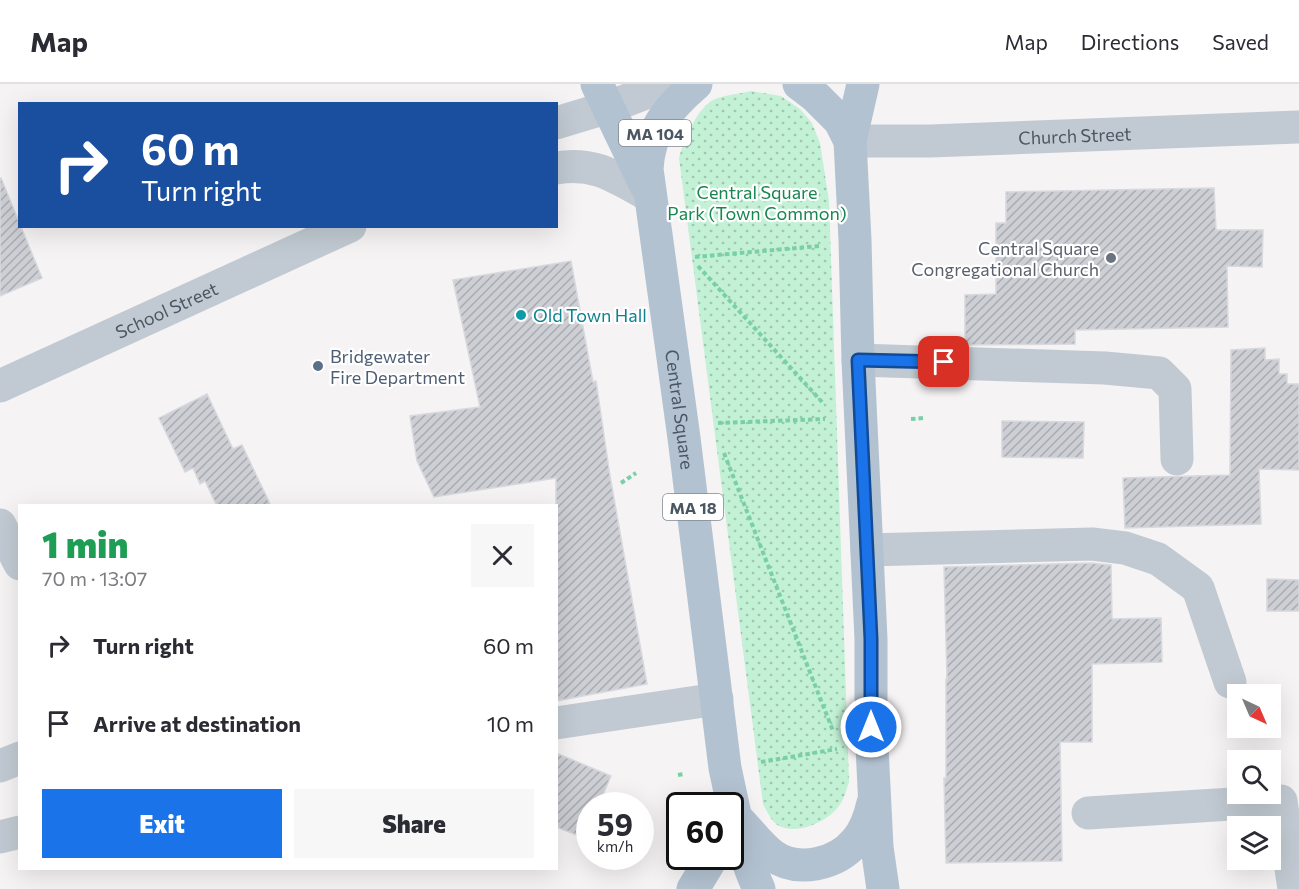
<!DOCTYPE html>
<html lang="en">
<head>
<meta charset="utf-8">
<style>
  body { margin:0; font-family:Commissioner,sans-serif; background:#f7f7f7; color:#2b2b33; height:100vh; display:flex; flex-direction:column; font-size:22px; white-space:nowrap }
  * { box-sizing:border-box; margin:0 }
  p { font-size:20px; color:#7c7c81 }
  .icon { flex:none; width:33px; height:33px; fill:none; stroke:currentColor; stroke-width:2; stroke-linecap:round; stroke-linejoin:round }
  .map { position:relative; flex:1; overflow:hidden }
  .details { position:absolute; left:18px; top:420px; width:540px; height:366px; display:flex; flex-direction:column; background:#fff; border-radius:0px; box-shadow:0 6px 24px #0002 }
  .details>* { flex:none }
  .top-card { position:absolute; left:18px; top:18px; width:540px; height:126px; border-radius:0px; box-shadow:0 6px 24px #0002; background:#1a4fa0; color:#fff; overflow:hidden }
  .needle { width:39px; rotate:136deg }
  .buttons { position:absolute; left:1227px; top:600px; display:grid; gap:12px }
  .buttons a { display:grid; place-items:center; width:54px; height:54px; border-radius:0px; background:#fff; box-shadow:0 6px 24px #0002; font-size:30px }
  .speed { position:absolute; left:576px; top:708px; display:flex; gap:12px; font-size:30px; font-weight:700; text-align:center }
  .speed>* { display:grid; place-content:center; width:78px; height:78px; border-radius:50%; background:#fff; box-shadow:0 6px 24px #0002; line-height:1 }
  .speed small { font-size:15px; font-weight:400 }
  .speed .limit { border:3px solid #111; border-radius:9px; background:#fff; color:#111 }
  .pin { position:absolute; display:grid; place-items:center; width:51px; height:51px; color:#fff; margin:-26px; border-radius:12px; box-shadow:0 3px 9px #0006 }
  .me { position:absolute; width:66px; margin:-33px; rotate:0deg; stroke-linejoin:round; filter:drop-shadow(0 0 4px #0008) }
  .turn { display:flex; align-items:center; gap:21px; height:126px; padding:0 24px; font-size:27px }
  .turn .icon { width:78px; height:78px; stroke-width:2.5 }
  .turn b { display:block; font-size:42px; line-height:51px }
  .round { display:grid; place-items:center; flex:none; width:63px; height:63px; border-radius:0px; background:#f7f7f7 }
  .summary { display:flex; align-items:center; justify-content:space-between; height:102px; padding:0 24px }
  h1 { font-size:36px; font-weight:800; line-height:45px; color:#1e9e55 }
  .cta { display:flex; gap:12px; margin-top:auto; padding:12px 24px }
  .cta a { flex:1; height:69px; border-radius:0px; background:#1a73e8; color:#fff; font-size:24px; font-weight:800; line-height:69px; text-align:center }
  .cta a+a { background:#f7f7f7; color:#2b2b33 }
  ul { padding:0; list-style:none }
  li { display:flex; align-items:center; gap:18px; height:78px; padding:0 24px }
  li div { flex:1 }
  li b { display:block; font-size:22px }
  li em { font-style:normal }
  header { display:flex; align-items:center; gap:36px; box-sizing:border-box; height:84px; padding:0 30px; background:#fff; border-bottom:2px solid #e1e1e2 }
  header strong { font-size:28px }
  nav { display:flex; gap:33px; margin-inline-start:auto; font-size:21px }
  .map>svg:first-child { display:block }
  .park { fill:url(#park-dots) }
  .building { fill:url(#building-hatch); stroke:#d7d9de; stroke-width:1.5 }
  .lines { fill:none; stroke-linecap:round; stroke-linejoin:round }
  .path { stroke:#7ad0a6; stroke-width:4; stroke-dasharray:4.5 3; stroke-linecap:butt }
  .minor { stroke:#c1cad2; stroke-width:33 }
  .major { stroke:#b3c2d1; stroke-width:33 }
  .route-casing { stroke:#114b97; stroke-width:15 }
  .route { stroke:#1a73e8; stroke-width:10 }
  .worship-dot { fill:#6b7280; stroke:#fff; stroke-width:2 }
  .culture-dot { fill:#0f9aa8; stroke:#fff; stroke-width:2 }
  .service-dot { fill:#5c6f8a; stroke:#fff; stroke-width:2 }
  .labels { text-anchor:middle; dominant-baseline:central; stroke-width:4.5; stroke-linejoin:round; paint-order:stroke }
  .shield { fill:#fff; stroke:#808990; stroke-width:1.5 }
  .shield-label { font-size:16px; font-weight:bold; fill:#4a5661 }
  .street-label { font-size:18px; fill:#4a5661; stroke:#fff }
  .park-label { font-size:18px; fill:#17864f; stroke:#fff }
  .worship-label { font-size:18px; fill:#5b616d; stroke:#fff; text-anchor:end }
  .culture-label { font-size:18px; fill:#0d838f; stroke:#fff; text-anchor:start }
  .service-label { font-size:18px; fill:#4e5e75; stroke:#fff; text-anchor:start }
</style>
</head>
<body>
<header>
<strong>Map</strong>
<nav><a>Map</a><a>Directions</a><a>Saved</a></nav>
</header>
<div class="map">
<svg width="1299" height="805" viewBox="0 0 1299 805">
  <defs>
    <pattern id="park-dots" width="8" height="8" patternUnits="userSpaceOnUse" patternTransform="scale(1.5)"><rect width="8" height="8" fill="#c3f1d5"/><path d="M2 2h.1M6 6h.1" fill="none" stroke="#a0c6b0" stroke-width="1.8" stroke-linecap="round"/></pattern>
    <pattern id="building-hatch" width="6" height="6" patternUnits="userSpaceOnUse" patternTransform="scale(1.5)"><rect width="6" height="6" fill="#cdcfd5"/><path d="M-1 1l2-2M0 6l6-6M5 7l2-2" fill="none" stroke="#a8abb0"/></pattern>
  </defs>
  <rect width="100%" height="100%" fill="#f5f3f3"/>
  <path class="park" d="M751 7 781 12 800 25 812 39 820 59 829 117 849 698C846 707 844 716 838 723 827 738 797 751 779 742 772 738 767 728 763 720L679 74C684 56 696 26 713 16 723 11 740 10 751 7Z"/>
  <path class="building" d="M1 94 42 194 0 212V94Z
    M1214 104 1216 146H1263L1262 183 1227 182 1228 243 1075 246V260L965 261V211L996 210V139H1006V108Z
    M571 177 593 298 596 297 610 392 647 600 556 617V394L434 413 417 377 410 332 480 323 453 196Z
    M1265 264V276L1279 275V290H1287V300H1299V386L1259 385 1261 440 1125 444 1123 394 1230 391 1231 266Z
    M207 310 233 365 242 361 271 422H217L205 397 200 400 193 384 185 388 159 334Z
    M1002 337 1084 338 1083 374 1002 373Z
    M1091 479 1111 481 1112 535 1161 534 1162 578 1092 580V658H1060L1062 777 946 779 944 694H946V595H947L944 483Z
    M1267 495 1299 496V527H1267Z
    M556 669 611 692 598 722H590V743L585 754 556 743Z"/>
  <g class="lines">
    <path class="path" d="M695 173 819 162
      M698 182 822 318
      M911 335 924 334
      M718 339 825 335
      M724 369 833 647
      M621 399 636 389
      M761 678 837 665
      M678 691 684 690"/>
    <g class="minor">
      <path d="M556 39 609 23 669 0"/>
      <path id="s1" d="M850 57H930L1299 43"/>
      <path d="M556 84C596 77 617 94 650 112"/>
      <path d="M858 276 1105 284 1159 289 1175 305 1177 375"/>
      <path id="s2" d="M0 302 350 142"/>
      <path d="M0 441 20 480"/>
      <path d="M867 466 1092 460 1125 464 1158 475 1198 504 1230 598"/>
      <path d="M556 639 717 615"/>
      <path d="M0 682 20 674"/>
      <path d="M1088 729 1281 717 1294 805"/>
      <path d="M0 753 20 748"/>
    </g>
    <g class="major">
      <path d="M597 0 646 102"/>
      <path id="s3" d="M696 0C668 24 649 47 647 85L684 354 725 684C734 725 741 767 759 805"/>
      <path d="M799 0 816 13 840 37 850 57 855 156 858 276 871 555V643L877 763 883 805"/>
      <path d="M850 57 863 0"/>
      <path d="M739 737C750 748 760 762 772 771 798 790 837 780 856 757 865 747 870 732 873 719"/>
      <path d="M693 805 713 772"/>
    </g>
  </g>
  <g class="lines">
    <defs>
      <path id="route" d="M871 643V555L858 276 944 278"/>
    </defs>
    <use href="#route" class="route-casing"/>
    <use href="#route" class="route"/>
  </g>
  <circle class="worship-dot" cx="1111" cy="174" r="6"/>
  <circle class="culture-dot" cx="521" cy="231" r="6"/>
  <circle class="service-dot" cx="318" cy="282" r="6"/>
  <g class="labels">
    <g class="shield">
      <rect x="619" y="36" width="72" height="26" rx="4.5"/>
      <rect x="663" y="410" width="60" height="26" rx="4.5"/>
    </g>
    <g class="shield-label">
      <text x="655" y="49">MA 104</text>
      <text x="693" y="423">MA 18</text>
    </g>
    <g class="street-label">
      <text stroke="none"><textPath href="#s1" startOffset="225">Church Street</textPath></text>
      <text stroke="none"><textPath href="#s2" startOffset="183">School Street</textPath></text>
      <text stroke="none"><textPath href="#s3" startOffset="344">Central Square</textPath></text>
    </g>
    <g class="park-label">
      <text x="757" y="108">Central Square<tspan x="757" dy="21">Park (Town Common)</tspan></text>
    </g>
    <g class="worship-label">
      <text x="1099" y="164">Central Square<tspan x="1099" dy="21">Congregational Church</tspan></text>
    </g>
    <g class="culture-label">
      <text x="533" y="231">Old Town Hall</text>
    </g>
    <g class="service-label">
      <text x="330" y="272">Bridgewater<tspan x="330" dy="21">Fire Department</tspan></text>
    </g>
  </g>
</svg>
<div class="buttons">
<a><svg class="needle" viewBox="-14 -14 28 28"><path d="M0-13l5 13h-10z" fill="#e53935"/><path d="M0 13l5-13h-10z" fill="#7c7c81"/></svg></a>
<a><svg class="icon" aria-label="search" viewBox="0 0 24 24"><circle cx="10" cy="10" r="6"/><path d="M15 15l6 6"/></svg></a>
<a><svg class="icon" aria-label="layers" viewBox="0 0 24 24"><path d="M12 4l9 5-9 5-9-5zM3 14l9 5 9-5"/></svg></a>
</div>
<div class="speed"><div>59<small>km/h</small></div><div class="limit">60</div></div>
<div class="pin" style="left:944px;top:278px;background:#d93025"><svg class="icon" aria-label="arrive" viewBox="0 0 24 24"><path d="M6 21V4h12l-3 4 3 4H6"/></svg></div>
<svg class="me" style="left:871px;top:643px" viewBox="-20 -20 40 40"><circle r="17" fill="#1a73e8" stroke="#fff" stroke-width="3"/><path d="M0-11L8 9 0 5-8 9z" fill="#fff"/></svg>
<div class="top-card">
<div class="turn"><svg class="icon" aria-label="right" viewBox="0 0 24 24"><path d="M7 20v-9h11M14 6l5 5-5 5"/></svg><div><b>60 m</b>Turn right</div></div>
</div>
<section class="details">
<div class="summary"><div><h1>1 min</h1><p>70 m · 13:07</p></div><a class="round"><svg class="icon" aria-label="close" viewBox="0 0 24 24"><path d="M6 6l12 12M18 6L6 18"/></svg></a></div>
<ul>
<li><svg class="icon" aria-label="right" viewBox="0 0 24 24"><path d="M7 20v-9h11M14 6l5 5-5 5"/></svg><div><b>Turn right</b></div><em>60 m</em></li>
<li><svg class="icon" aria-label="arrive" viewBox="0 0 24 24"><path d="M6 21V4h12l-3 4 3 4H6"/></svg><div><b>Arrive at destination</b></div><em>10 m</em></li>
</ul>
<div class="cta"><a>Exit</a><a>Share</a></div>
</section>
</div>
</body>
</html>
